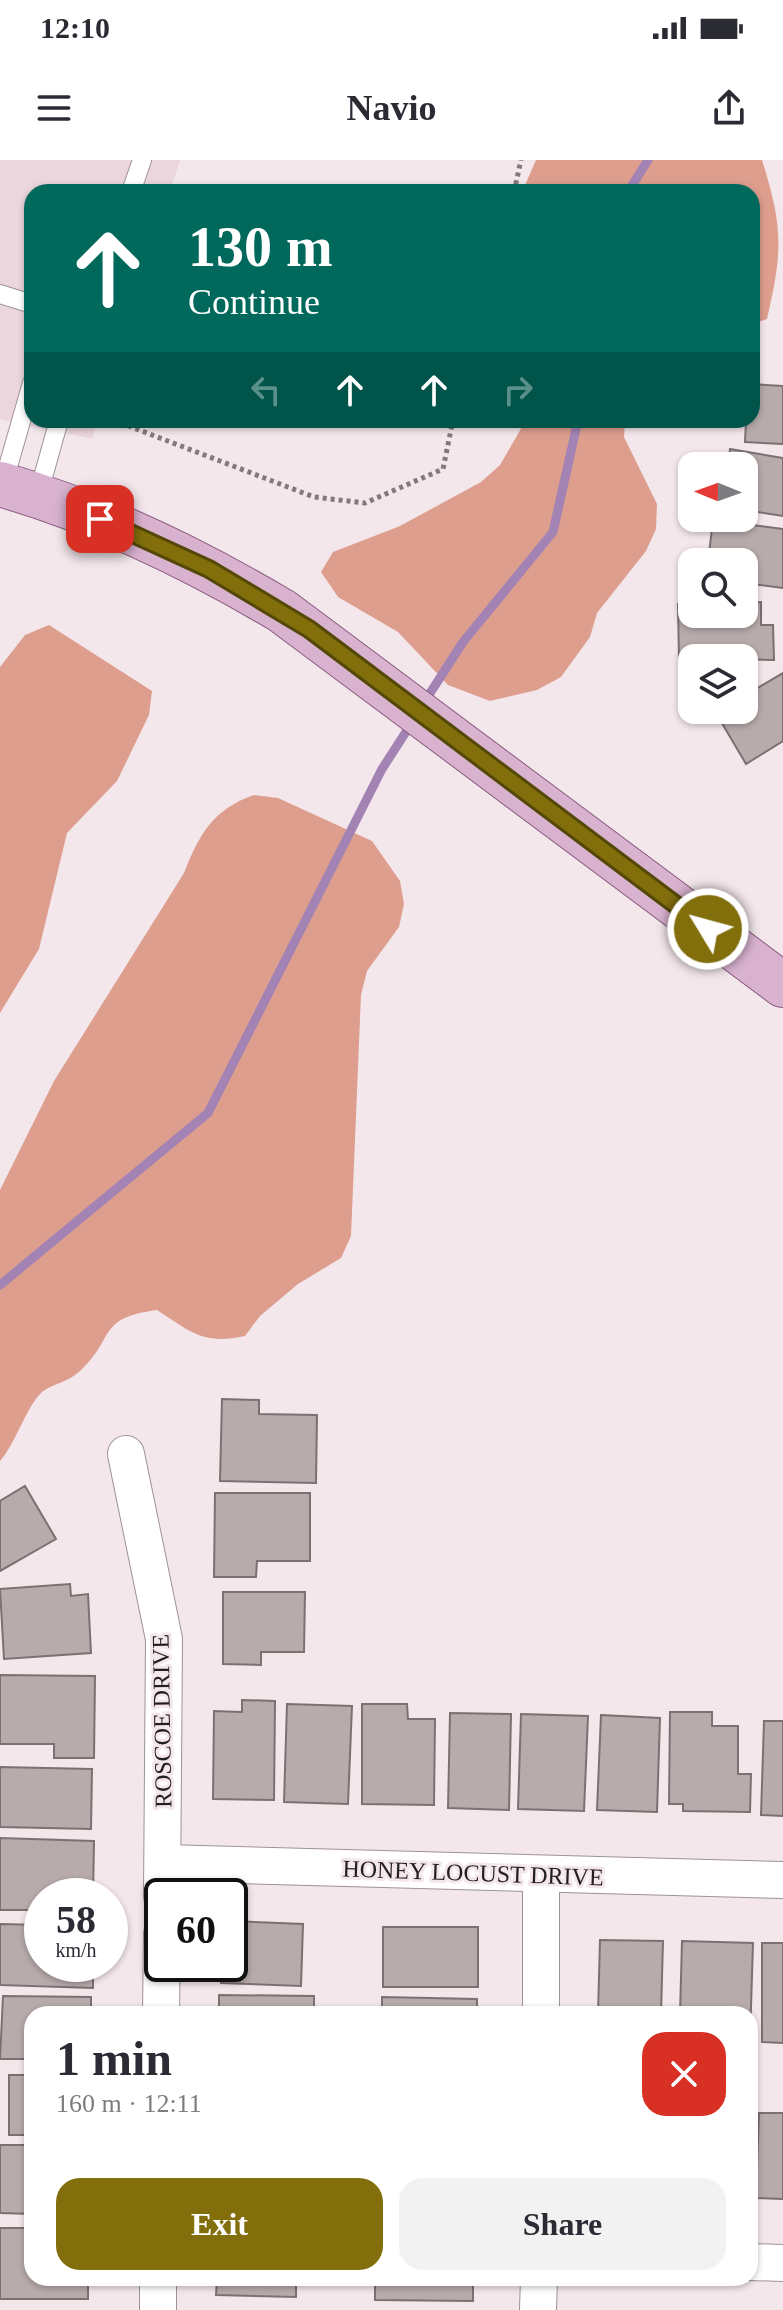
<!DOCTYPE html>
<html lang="en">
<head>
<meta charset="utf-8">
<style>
  body { margin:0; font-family:"Times New Roman",serif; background:#f2f2f3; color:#2b2b33; height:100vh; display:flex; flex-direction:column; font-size:30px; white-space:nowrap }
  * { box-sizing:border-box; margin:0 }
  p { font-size:26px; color:#7c7c81 }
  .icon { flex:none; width:44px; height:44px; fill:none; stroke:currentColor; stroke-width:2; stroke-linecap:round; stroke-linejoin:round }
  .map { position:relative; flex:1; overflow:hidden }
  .side { position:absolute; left:24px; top:1846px; width:734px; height:280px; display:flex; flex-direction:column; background:#fff; border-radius:24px; box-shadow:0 2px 6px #0004 }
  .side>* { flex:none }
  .banner { position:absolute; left:24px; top:24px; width:736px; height:244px; border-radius:24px; box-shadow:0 2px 6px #0004; background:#00695c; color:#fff; overflow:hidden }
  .needle { width:52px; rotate:271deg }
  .controls { position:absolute; left:678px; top:292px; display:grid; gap:16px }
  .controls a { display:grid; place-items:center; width:80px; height:80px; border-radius:16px; background:#fff; box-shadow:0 2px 6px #0004; font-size:40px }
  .speed { position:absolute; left:24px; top:1718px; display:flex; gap:16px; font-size:40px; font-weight:700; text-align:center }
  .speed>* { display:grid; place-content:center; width:104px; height:104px; border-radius:50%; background:#fff; box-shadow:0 2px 6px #0004; line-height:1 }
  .speed small { font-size:20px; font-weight:400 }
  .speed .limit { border:4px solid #111; border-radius:12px; background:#fff; color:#111 }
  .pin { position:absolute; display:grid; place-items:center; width:68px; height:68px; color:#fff; margin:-34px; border-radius:16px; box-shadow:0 4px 12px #0006 }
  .me { position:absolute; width:88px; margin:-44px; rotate:307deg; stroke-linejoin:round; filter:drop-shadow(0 0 6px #0008) }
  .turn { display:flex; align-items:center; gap:28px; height:168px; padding:0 32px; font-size:36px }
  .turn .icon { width:104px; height:104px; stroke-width:2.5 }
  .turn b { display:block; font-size:56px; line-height:68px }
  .lanes { display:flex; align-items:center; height:76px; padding:0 32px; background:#0003; justify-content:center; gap:40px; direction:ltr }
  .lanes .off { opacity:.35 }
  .round { display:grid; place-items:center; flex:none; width:84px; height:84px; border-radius:24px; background:#f2f2f3 }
  .head { display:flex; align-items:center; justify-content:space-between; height:136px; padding:0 32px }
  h1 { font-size:48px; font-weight:600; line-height:60px }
  .action { display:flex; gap:16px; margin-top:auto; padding:16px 32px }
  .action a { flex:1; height:92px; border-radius:24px; background:#826e0b; color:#fff; font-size:32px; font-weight:600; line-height:92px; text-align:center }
  .action a+a { background:#f2f2f3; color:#2b2b33 }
  .status { display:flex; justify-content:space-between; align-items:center; height:56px; padding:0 40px; background:#fff; direction:ltr }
  .status svg { height:22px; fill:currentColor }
  header { display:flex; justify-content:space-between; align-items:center; height:104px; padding:0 32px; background:#fff; font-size:36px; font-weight:600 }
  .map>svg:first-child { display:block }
  .built { fill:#ebd6dd }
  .forest { fill:#de9e8e }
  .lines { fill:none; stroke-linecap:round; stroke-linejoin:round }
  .stream { stroke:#a383b4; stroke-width:9 }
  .building { fill:#b8abac; stroke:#7c7071; stroke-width:2 }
  .lane-casing { stroke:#9e9296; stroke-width:20 }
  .street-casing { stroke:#9e9296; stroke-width:38 }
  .primary-casing { stroke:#885c7e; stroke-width:46 }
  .path { stroke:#82797c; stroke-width:5; stroke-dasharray:4 4; stroke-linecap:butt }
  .lane { stroke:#fff; stroke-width:18 }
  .street { stroke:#fff; stroke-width:36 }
  .primary { stroke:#d9b2d0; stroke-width:44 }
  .route-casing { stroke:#544807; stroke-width:20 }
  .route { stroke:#826e0b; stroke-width:14 }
  .labels { text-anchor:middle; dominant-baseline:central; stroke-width:6; stroke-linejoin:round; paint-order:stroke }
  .street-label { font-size:24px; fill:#231e20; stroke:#f4e7ec }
</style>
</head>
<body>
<div class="status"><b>12:10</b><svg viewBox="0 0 49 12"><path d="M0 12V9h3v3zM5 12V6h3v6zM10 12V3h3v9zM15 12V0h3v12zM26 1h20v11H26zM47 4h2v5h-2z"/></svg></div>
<header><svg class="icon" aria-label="menu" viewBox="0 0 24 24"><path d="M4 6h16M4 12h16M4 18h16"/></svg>Navio<svg class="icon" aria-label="share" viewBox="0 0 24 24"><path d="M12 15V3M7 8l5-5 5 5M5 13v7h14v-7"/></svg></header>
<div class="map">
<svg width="783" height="2150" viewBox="0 0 783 2150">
  <rect width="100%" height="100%" fill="#f4e7ec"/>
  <path class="built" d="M0 0H180L170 32H32V260H98L92 279 0 259Z"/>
  <path class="forest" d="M536 0H762C783 67 783 90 767 159L752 164V32H522Z
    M526 260H625L624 277 657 344 656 369 646 391 597 453 590 477 561 517 537 530 490 541 448 525 398 472 338 437 321 412 333 392 400 366 481 322 500 305Z
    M49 465 152 531 149 555 117 621 67 673 39 789 0 853V507L25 475Z
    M254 635 278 638 372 681 400 721 404 744 399 767 367 811 361 835 351 1076 341 1098 298 1124 260 1156 245 1176C203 1185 191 1172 157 1150 96 1158 116 1178 80 1211 67 1223 52 1224 42 1232 26 1247 16 1283 0 1301V1030L54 921 184 713C199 675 213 649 254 635Z"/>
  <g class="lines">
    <path class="stream" d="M628 32 648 0
      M425 541 463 482 553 372 578 260
      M0 1125 208 953 382 609 413 561"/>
  </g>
  <path class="building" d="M752 224 783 226V284L745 282 746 260H752Z
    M730 289 783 298V356L744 350V306H728Z
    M713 360 783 369V428L744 423V402H708Z
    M761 442V465H773L774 500 692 498V501L679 502 678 444H692V454H744V443Z
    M783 513V581L746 604 716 553 744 550V536Z
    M222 1239 259 1240V1254L317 1255 316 1323 220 1321Z
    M25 1326 56 1379 0 1411V1341Z
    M215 1333H310V1401H257L256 1417H214Z
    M70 1424 71 1436 88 1434 91 1493 4 1499 0 1429Z
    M223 1432H305L304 1492H261V1505L223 1504Z
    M0 1515 95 1516 94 1598H54V1584H0Z
    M242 1540 275 1541 274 1640 213 1639 214 1551 242 1552Z
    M287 1544 352 1546 348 1644 284 1642Z
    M362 1544H407L408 1559H435L434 1645 362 1644Z
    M670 1552H712V1566H738V1614H751L750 1652 683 1651V1644H669Z
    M450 1553 511 1554 509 1650 448 1648Z
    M521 1554 588 1556 584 1651 518 1649Z
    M601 1555 660 1558 657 1652 597 1650Z
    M764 1561H783V1656L761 1655Z
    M0 1607 92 1609 91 1669 0 1667Z
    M0 1678 94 1681 93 1736H42V1750H0Z
    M230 1761 303 1764 301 1826 221 1823V1804H230Z
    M0 1764 42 1765V1804H93V1828L0 1825Z
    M383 1767H478V1827H383Z
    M600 1780 663 1781 661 1854H598Z
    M682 1781 753 1783 750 1879V1854H680Z
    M762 1783H783V1883L762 1882Z
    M219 1835 314 1836V1854H219Z
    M3 1836 91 1837V1854H32V1899H0Z
    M382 1837 477 1839V1854H382Z
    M9 1915H32V1975H9Z
    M759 1953H783V2039L756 2038Z
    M0 1985H32V2054L0 2053Z
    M0 2068H32V2118H88V2139H0Z
    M217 2118H296V2137L216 2135Z
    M375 2118H473V2141L375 2140Z"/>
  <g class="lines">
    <defs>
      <path id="lane" d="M131 32 142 0
        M0 134 32 144
        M3 324 32 223
        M38 335 59 260"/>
      <path id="street" d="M126 1294 164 1479 162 1736
        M163 1703 783 1720
        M161 1854 162 1774
        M541 1854V1716
        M750 2102 783 2103
        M158 2150V2118
        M538 2150 539 2118"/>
      <path id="primary" d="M0 324C100 353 193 398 282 451L783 825"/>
    </defs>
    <use href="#lane" class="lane-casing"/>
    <use href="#street" class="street-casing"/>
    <use href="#primary" class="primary-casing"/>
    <path class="path" d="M514 32 521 0
      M113 260 314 337 365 343 443 309 453 260"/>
    <use href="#lane" class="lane"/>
    <use href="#street" class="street"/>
    <use href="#primary" class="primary"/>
  </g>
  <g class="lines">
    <defs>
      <path id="route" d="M100 359 209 409 309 469 708 769"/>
    </defs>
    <use href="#route" class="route-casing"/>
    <use href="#route" class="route"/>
  </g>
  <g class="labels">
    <g class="street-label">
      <text transform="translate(162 1561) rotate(-91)">ROSCOE DRIVE</text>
      <text transform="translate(473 1713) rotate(2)">HONEY LOCUST DRIVE</text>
    </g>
  </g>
</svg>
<div class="controls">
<a><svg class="needle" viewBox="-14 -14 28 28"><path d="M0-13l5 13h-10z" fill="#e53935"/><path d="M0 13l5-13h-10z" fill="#7c7c81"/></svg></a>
<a><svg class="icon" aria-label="search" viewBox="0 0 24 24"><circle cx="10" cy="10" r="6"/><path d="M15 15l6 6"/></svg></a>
<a><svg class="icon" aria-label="layers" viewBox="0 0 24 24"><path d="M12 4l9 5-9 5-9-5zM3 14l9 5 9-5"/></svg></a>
</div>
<div class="speed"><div>58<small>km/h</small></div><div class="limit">60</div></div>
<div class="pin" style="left:100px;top:359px;background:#d93025"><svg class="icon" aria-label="arrive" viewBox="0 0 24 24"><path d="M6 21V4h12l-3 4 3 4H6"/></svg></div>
<svg class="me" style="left:708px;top:769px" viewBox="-20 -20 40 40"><circle r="17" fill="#826e0b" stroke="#fff" stroke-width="3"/><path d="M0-11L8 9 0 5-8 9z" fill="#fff"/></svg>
<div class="banner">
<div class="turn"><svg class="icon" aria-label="ahead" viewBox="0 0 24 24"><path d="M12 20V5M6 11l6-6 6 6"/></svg><div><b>130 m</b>Continue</div></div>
<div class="lanes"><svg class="icon off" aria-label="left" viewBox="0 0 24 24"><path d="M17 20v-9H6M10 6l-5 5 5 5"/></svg><svg class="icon" aria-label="ahead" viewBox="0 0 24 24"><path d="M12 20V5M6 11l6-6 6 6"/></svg><svg class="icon" aria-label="ahead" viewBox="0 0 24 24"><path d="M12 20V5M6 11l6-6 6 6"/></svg><svg class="icon off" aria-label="right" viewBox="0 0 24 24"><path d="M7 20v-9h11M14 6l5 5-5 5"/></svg></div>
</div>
<section class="side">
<div class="head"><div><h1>1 min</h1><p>160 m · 12:11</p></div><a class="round" style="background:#d93025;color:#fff"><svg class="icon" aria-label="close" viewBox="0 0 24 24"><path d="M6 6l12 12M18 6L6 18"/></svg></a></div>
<div class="action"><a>Exit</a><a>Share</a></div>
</section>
</div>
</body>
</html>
